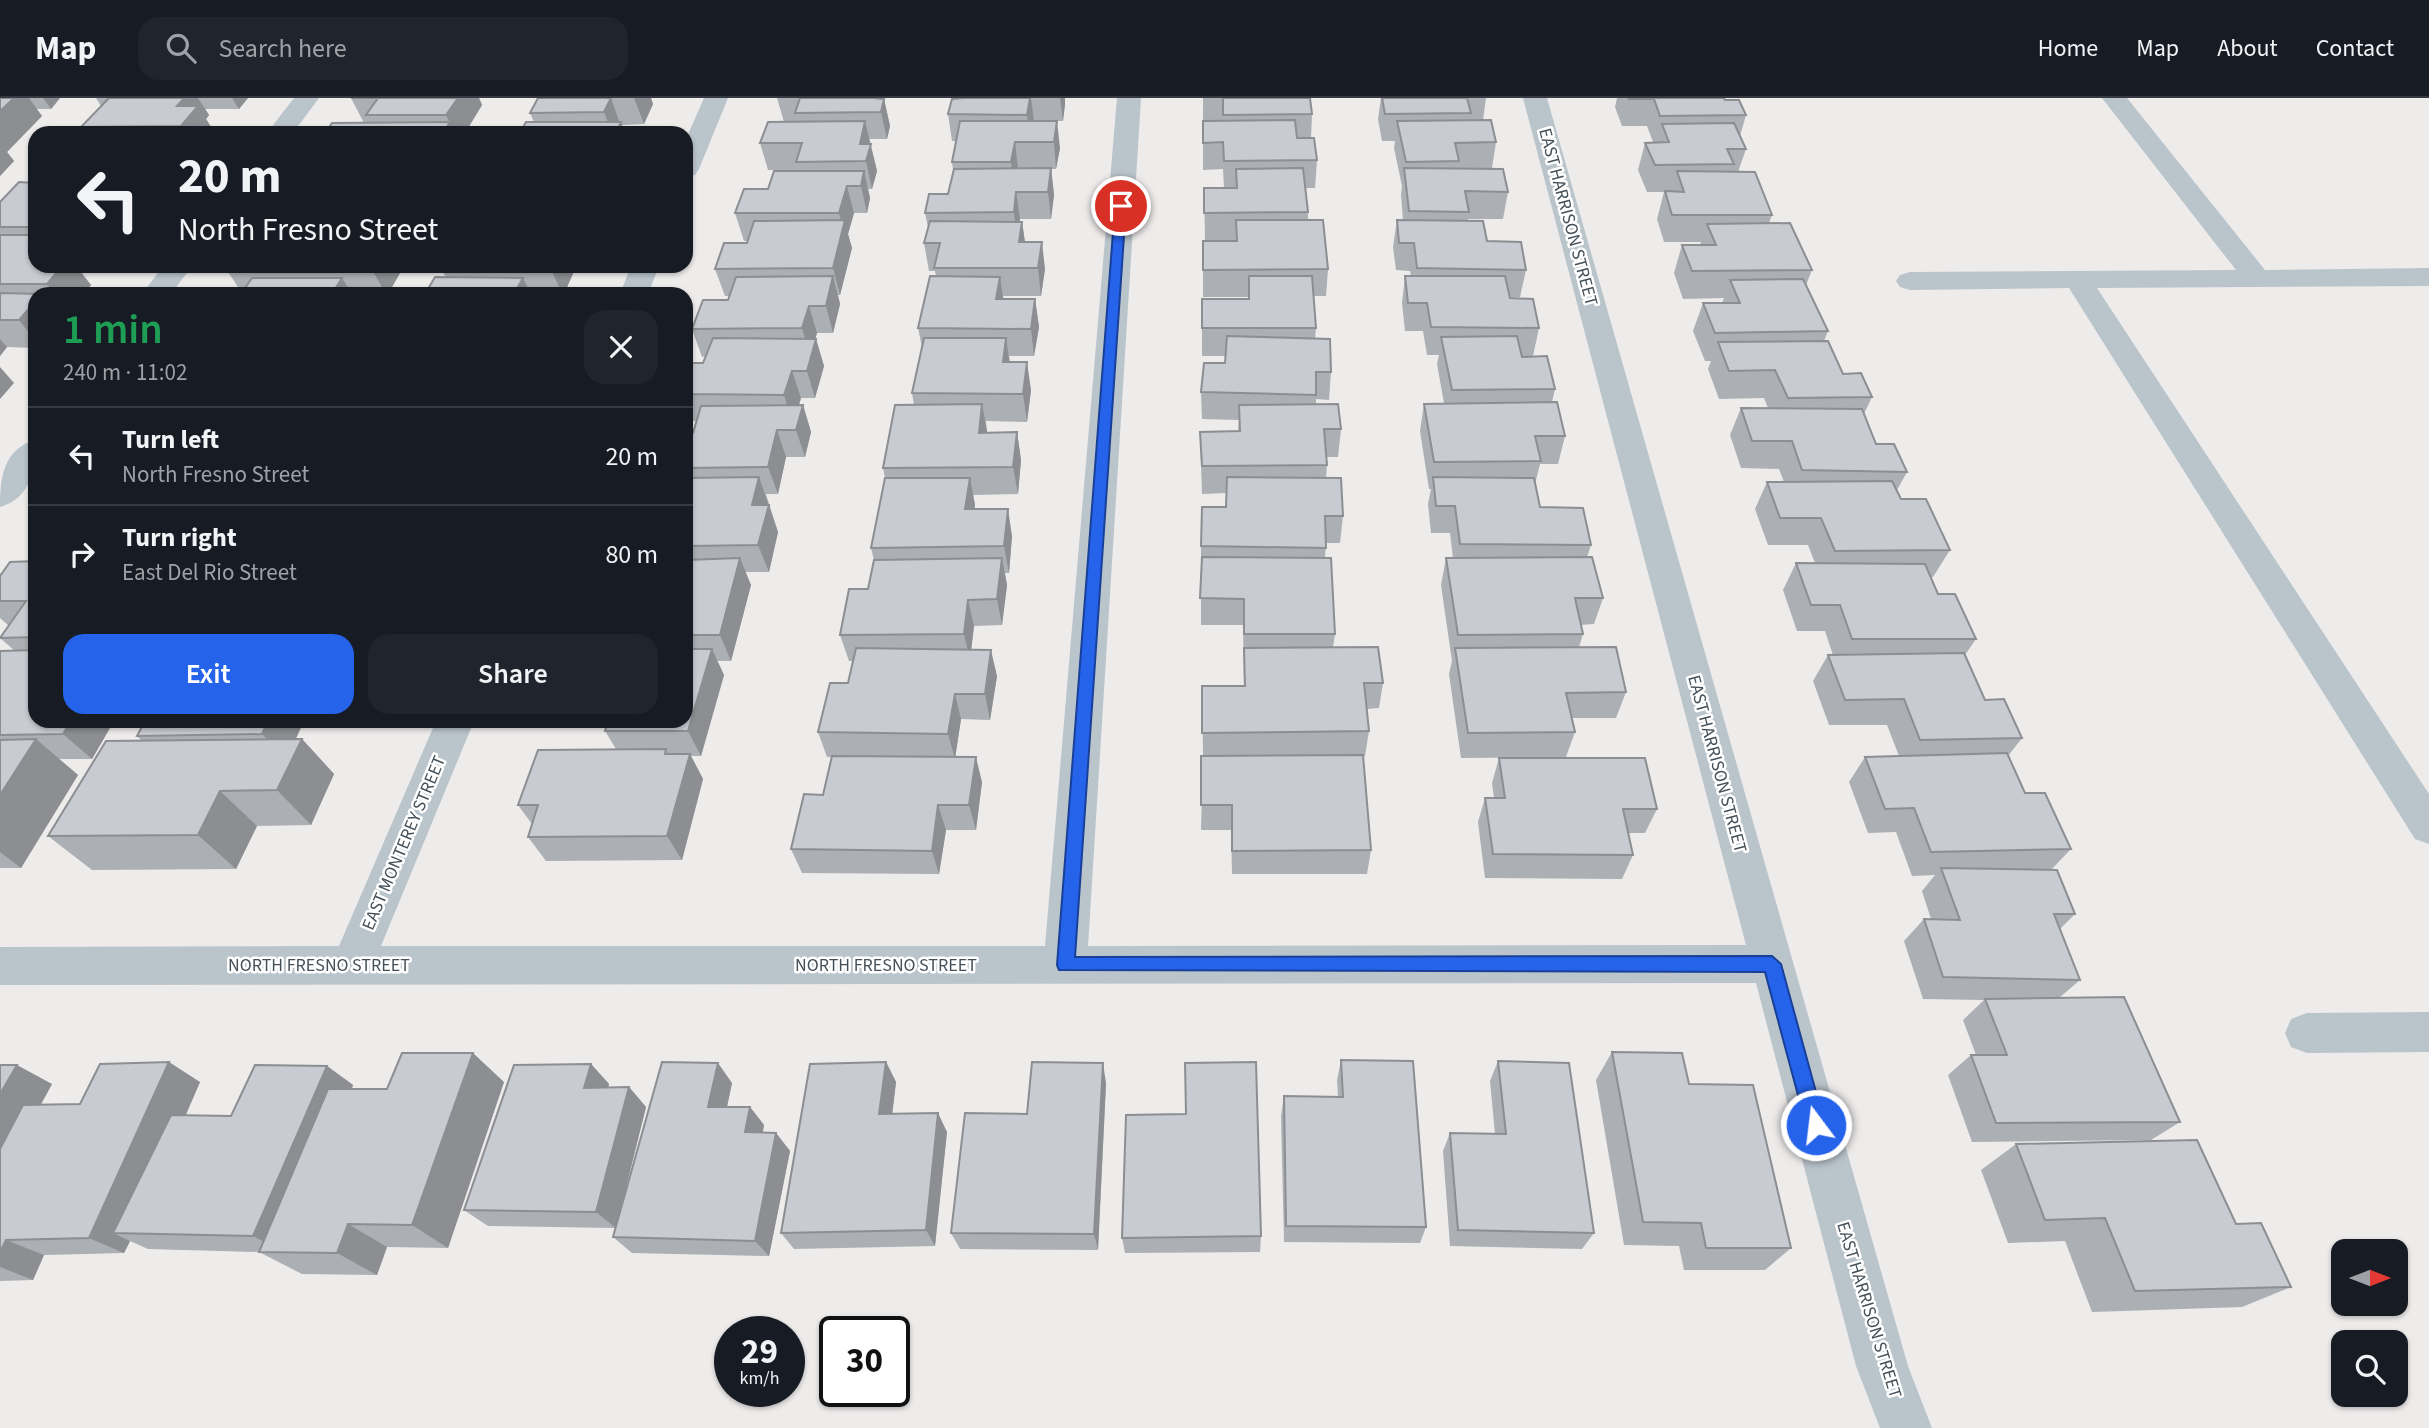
<!DOCTYPE html>
<html lang="en">
<head>
<meta charset="utf-8">
<style>
  body { margin:0; font-family:"Source Sans 3",sans-serif; background:#20242c; color:#f1f3f6; height:100vh; display:flex; flex-direction:column; font-size:26px; white-space:nowrap }
  * { box-sizing:border-box; margin:0 }
  p { font-size:23px; color:#9ea1a6 }
  .icon { flex:none; width:38px; height:38px; fill:none; stroke:currentColor; stroke-width:2; stroke-linecap:round; stroke-linejoin:round }
  .map { position:relative; flex:1; overflow:hidden }
  .sheet { position:absolute; left:28px; top:189px; width:665px; height:441px; display:flex; flex-direction:column; background:#171b24; border-radius:21px; box-shadow:0 2px 5px #0004 }
  .sheet>* { flex:none }
  .banner { position:absolute; left:28px; top:28px; width:665px; height:147px; border-radius:21px; box-shadow:0 2px 5px #0004; background:#171b24; color:#f1f3f6; overflow:hidden }
  .needle { width:46px; rotate:90deg }
  .fabs { position:absolute; left:2331px; top:1141px; display:grid; gap:14px }
  .fabs a { display:grid; place-items:center; width:77px; height:77px; border-radius:14px; background:#171b24; box-shadow:0 2px 5px #0004; font-size:35px }
  .speed { position:absolute; left:714px; top:1218px; display:flex; gap:14px; font-size:35px; font-weight:700; text-align:center }
  .speed>* { display:grid; place-content:center; width:91px; height:91px; border-radius:50%; background:#171b24; box-shadow:0 2px 5px #0004; line-height:1 }
  .speed small { font-size:18px; font-weight:400 }
  .speed .limit { border:4px solid #111; border-radius:10px; background:#fff; color:#111 }
  .pin { position:absolute; display:grid; place-items:center; width:60px; height:60px; color:#fff; margin:-30px; border:4px solid #fff; border-radius:50%; box-shadow:0 2px 7px #0007 }
  .me { position:absolute; width:77px; margin:-38px; rotate:345deg; stroke-linejoin:round; filter:drop-shadow(0 0 5px #0008) }
  .turn { display:flex; align-items:center; gap:24px; height:147px; padding:0 35px; font-size:32px }
  .turn .icon { width:91px; height:91px; stroke-width:2.5 }
  .turn b { display:block; font-size:49px; line-height:60px }
  .round { display:grid; place-items:center; flex:none; width:74px; height:74px; border-radius:21px; background:#20242c }
  .head { display:flex; align-items:center; justify-content:space-between; height:119px; padding:0 35px }
  h1 { font-size:42px; font-weight:600; line-height:52px; color:#1e9e55 }
  .cta { display:flex; gap:14px; margin-top:auto; padding:14px 35px }
  .cta a { flex:1; height:80px; border-radius:21px; background:#2563eb; color:#fff; font-size:28px; font-weight:600; line-height:80px; text-align:center }
  .cta a+a { background:#20242c; color:#f1f3f6 }
  ul { padding:0; list-style:none }
  li { display:flex; align-items:center; gap:21px; height:98px; padding:0 35px; border-top:2px solid #363941 }
  li div { flex:1 }
  li b { display:block; font-size:26px }
  li em { font-style:normal }
  header { display:flex; align-items:center; gap:42px; box-sizing:border-box; height:98px; padding:0 35px; background:#171b24; border-bottom:2px solid #363941 }
  header strong { font-size:33px }
  nav { display:flex; gap:38px; margin-inline-start:auto; font-size:24px }
  .search { width:490px; height:63px; background:#20242c; display:flex; align-items:center; gap:18px; box-sizing:border-box; padding:0 24px; border-radius:21px; color:#9ea1a6; font-size:26px }
  .map>svg:first-child { display:block }
  .lines { fill:none; stroke-linecap:round; stroke-linejoin:round }
  .minor { fill:#bac4cb; fill-rule:evenodd }
  .wall { fill:#acafb4 }
  .shaded-wall { fill:#8c8e92 }
  .building { fill:#c8cbd1; stroke:#8c8e92; stroke-width:2 }
  .route { fill:#2563eb; stroke:#184099; stroke-width:2 }
  .labels { text-anchor:middle; dominant-baseline:central; stroke-width:5; stroke-linejoin:round; paint-order:stroke }
  .street-label { font-size:18px; fill:#445059; stroke:#fff }
</style>
</head>
<body>
<header>
<strong>Map</strong>
<div class="search"><svg class="icon" aria-label="search" viewBox="0 0 24 24"><circle cx="10" cy="10" r="6"/><path d="M15 15l6 6"/></svg>Search here</div>
<nav><a>Home</a><a>Map</a><a>About</a><a>Contact</a></nav>
</header>
<div class="map">
<svg width="2429" height="1330" viewBox="0 0 2429 1330">
  <rect width="100%" height="100%" fill="#eeebeb"/>
  <g class="lines">
    <path class="minor" d="M294 0H319L293 35H267Z
      M704 0H728L699 71 695 77 686 79V41Z
      M1117 0H1141L1088 848 1746 847 1523 0H1547L1908 1268 1932 1330H1880L1856 1268 1756 885 0 887V849L339 848 436 623H474L381 848H1045Z
      M2102 0H2127L2265 172 2429 170V188L2097 190 2429 696V746L2415 741 2069 190 1910 192 1900 189 1896 183 1900 177 1910 174 2236 172Z
      M163 168H192L171 196H142Z
      M631 168H659L648 196H620Z
      M35 342C35 370 32 400 0 409 0 381 3 351 35 342Z
      M2429 914V954L2307 955 2291 949 2285 935 2291 921 2307 915Z"/>
  </g>
  <path class="wall" d="M0 0H60L51 11H36L42 18 7 54 14 63 0 78Z
    M96 0H248L239 11H205L209 17 206 21 215 35H85L81 29 101 8Z
    M351 0H479L482 7 465 35 364 25Z
    M538 0H651L653 6 644 26 622 27 625 35H520L534 24 530 15Z
    M777 0H899H883L884 1 890 28 887 41H869L877 73 872 91H868L870 100 867 115H854L848 136 852 150 840 197H838L840 206 833 235H817L815 241H816L824 268 815 300H801L799 307H803L811 334 805 359H786L778 396H766L778 434 769 474H745L751 487 731 563H717L724 577 701 658H691L703 681 682 762 546 763 528 739 532 726 518 707 616 651 605 633 686 623V335H693L696 323H686V265H703L706 258 702 259 692 231 728 202 729 198H725L715 171 747 145V143H744L735 115 768 91 798 73V72H768L760 45 784 24Z
    M964 0H1065V6L1063 23H1034L1060 50 1056 71H1051L1054 97 1051 121H1020V124H1022L1025 144 1045 171 1041 198H1003L1004 201H1035L1039 229 1034 258H1009L1010 264 1031 292 1027 324 986 323 987 335 1017 334 1021 362 1018 396 973 397 975 407V411L1012 438 1009 475H1005L1007 487 1002 527 974 528 971 552 997 578 990 622 961 621 955 659 982 684 976 732H946L939 776 802 775 791 751 823 697 831 659H827L818 634 848 585 853 563H849L840 537 868 491 874 462 871 450 885 380 883 370 914 307 912 295 922 249 918 230 936 178 935 173H929L924 145 928 129 925 115 948 96 953 72 952 64 956 43H952L948 16Z
    M1203 0H1310L1312 16 1311 40 1317 62 1315 90H1306L1308 114V122L1328 171 1326 198H1313L1316 230 1315 241 1331 274 1329 302 1316 301V306L1341 331 1338 359H1326L1327 367 1326 380 1343 418 1340 445H1326L1325 460 1335 536 1333 549 1383 585 1379 610 1367 611 1369 633 1365 658H1363L1371 752 1367 776H1232L1231 732H1201L1203 658 1202 588H1244L1243 527H1201V448L1226 409 1227 395 1202 396 1200 334H1238L1239 322 1202 321 1201 294 1225 265 1226 258H1202V201H1248V199H1203V143H1236V142H1205L1204 90H1224L1223 71 1203 72Z
    M1381 0H1486L1483 22 1496 44 1492 70 1508 94 1503 121H1468V122L1487 143 1526 172 1520 199H1510V200L1539 230 1533 258H1522L1555 291 1552 304 1565 338 1558 366H1540L1535 386 1540 409 1591 447 1587 459 1603 500 1594 526 1581 527 1583 536 1579 549 1626 594 1616 620H1571L1575 634 1566 659 1461 660 1449 576 1452 563 1441 487 1446 460H1453L1450 435H1431L1428 406 1431 391H1429L1420 333 1424 306 1444 305 1437 266 1439 257H1427L1423 233H1405L1402 205 1405 178H1411L1410 173 1396 172 1393 149 1397 122H1403L1401 97 1402 88 1394 50 1395 43H1382L1378 21Z
    M1617 0H1724L1725 2 1746 17 1740 38 1746 51 1738 74 1772 117 1769 125 1812 172 1806 187 1828 233 1824 243 1843 276 1872 299 1864 316 1876 346 1907 374 1897 392 1901 401 1950 452 1933 479H1930L1938 496 1976 541 1965 557 1985 602 2022 640 2008 658 2025 695 2071 751 2051 772 2075 816 2060 831 2080 882 2059 900 2180 1024 2151 1042 1972 1044 1948 977 1971 957H1976L1963 922 1984 902 1923 901 1904 843 1924 821H1931L1922 793 1935 777 1912 778 1896 734 1868 735 1849 684 1865 659 1899 658 1887 627H1829L1813 583 1828 557H1833L1825 533H1797L1783 492 1796 465H1815L1808 447H1768L1755 411 1767 384H1784L1779 371 1741 370 1730 337 1741 310H1768L1764 300 1719 301 1708 271 1711 263H1705L1693 233 1703 205H1722L1724 200 1683 201 1674 175 1682 147H1700L1701 144H1664L1657 121 1664 94H1647L1638 72 1645 45 1653 44 1647 28H1622L1615 9Z
    M35 85V168H76L91 187 83 196H35V250L7 249 0 258V104Z
    M404 168 388 196H241L242 195 226 171Z
    M443 168H574L575 171 564 196H425L446 179 441 172Z
    M35 463V623H114L92 661H59L78 677 21 770H0V553H15L0 540 9 528 0 520V478Z
    M304 623 296 641H302L334 676 311 727 257 728 236 771 92 772 48 738 141 642 137 638Z
    M1499 660 1657 711 1645 735H1628L1633 757 1622 781 1485 780 1478 724 1485 700H1494L1492 685Z
    M1612 954 1689 986 1791 1150 1765 1172H1684L1679 1148 1624 1147 1596 982Z
    M1341 962 1426 1129 1420 1145 1284 1144 1281 1018 1284 998 1338 999 1337 982Z
    M1498 963 1594 1135 1582 1151 1450 1148 1443 1053 1450 1035 1495 1036 1490 983Z
    M886 964 896 984 892 1016 947 1034 935 1148 794 1151 781 1135Z
    M591 966 609 986 608 990 629 989 646 1009 621 1109 732 985 727 1009H750L764 1027 763 1034 776 1035 790 1053 769 1158 632 1155 613 1139 615 1130 488 1128 464 1112Z
    M0 967 52 986 41 1006H80L200 984 186 1017 231 1018 327 968 353 987 352 991H387L504 984 448 1150 387 1149 377 1177 302 1176 259 1154 148 1151 130 1143 124 1155 44 1157 33 1182 0 1183Z
    M1106 985 1098 1152 960 1151 951 1135 1027 1016Z
    M2016 1046 2236 1126 2291 1189 2242 1209 2092 1214 2065 1143 2008 1145 1981 1072Z
    M1261 1138 1260 1154 1125 1155 1122 1140Z"/>
  <path class="shaded-wall" d="M14 0H29L42 18 7 54 14 63 0 78V13Z
    M43 0H60L51 11Z
    M184 0H198L209 17 206 21 215 35H186L181 28 177 8Z
    M232 0H248L239 11Z
    M458 0H479L482 7 465 35H443L450 25 446 17Z
    M611 0 620 26 621 24 625 35H612L604 14Z
    M634 0H651L653 6 644 26Z
    M873 0H883V5L884 1 890 28 887 41 881 14Z
    M1030 0H1031L1034 23 1030 43 1027 17Z
    M1060 0H1065V6L1063 23Z
    M865 23 877 73 872 91 866 63 860 46Z
    M1057 23 1060 50 1056 71 1054 44Z
    M1015 44 1018 71 1014 91 1011 64Z
    M1051 70 1054 97 1051 121 1048 94Z
    M864 73 870 100 867 115 861 88Z
    M847 88 854 115 848 136 852 150 840 197 833 170 843 130 839 115Z
    M1016 94 1020 121 1017 141 1014 114Z
    M1022 124 1026 151 1023 171 1019 144Z
    M1042 144 1045 171 1041 198 1038 170Z
    M37 168H76L91 187 83 196H55L47 186Z
    M372 168H404L388 196H386L371 170Z
    M552 168H574L575 171 564 196H562L551 171Z
    M833 178 840 206 833 235 826 208Z
    M1000 179 1004 206 996 201Z
    M342 180 352 196H332Z
    M523 180 531 196H514Z
    M1035 201 1039 229 1034 258 1031 231Z
    M35 204V242L19 222Z
    M809 208 817 235 810 258 802 230Z
    M1006 240 1010 267 1003 264Z
    M0 241 7 249 0 258Z
    M816 241 824 268 815 300 807 273Z
    M1027 264 1031 292 1027 324 1023 296Z
    M0 269 14 285 0 301Z
    M792 273 801 300 793 325 784 297Z
    M982 306 987 333 984 362 979 335Z
    M803 307 811 334 805 359 796 332Z
    M777 332 786 359 778 396 768 369Z
    M1017 334 1021 362 1018 396 1013 369Z
    M759 379 778 434 769 474 758 447 752 407Z
    M970 380 975 407 971 438 965 411Z
    M1008 411 1012 438 1009 475 1004 448Z
    M740 460 751 487 731 563 720 537Z
    M1002 460 1007 487 1002 527 997 501Z
    M968 502 974 528 970 562 964 536Z
    M712 551 724 577 701 658 688 633Z
    M991 552 997 578 990 622 985 596Z
    M955 596 961 621 955 661 948 636Z
    M71 623H114L92 661 63 636Z
    M268 623H304L286 661 262 636Z
    M36 641 78 677 21 770 0 754V697Z
    M302 641 334 676 311 727 277 692Z
    M690 656 703 681 682 762 667 738Z
    M976 659 982 684 976 732 969 707Z
    M220 693 257 728 236 771 198 737Z
    M938 707 946 732 939 776 932 753Z
    M473 955 504 984 448 1150 412 1127Z
    M169 964 200 984 133 1136 113 1135 130 1143 124 1155 89 1140Z
    M886 964 896 984 890 1035 879 1016Z
    M718 965 732 985 723 1027 708 1009Z
    M1103 965 1106 985 1098 1152 1094 1136Z
    M591 966 609 986 603 1009 584 990Z
    M17 967 52 986 0 1082V996Z
    M327 968 353 987 283 1154 253 1138Z
    M629 989 646 1009 616 1130 596 1114Z
    M750 1009 764 1027 759 1052 745 1034Z
    M938 1015 947 1034 935 1148 926 1132Z
    M776 1035 790 1053 769 1158 755 1143Z
    M348 1126 387 1149 377 1177 337 1155Z
    M6 1142 44 1157 33 1182 0 1169V1154Z"/>
  <path class="building" d="M0 0H14L0 13Z
    M109 0H184L177 8H198L181 28 81 29Z
    M351 0H458L446 17H366L378 0Z
    M538 0H611L604 14 530 15Z
    M800 0H873L884 1 881 14 795 15Z
    M964 0H1030L1027 17 948 16 952 1Z
    M1223 0H1310L1312 16 1223 17Z
    M1382 0H1467L1471 15 1385 16Z
    M1628 0H1724L1725 2H1739L1746 17 1660 18 1654 1H1629Z
    M1295 22 1297 40H1314L1317 62 1224 63 1223 44 1203 45V23Z
    M1491 22 1496 44 1455 45 1459 63 1406 64 1397 23Z
    M865 23 860 46H871L866 63 796 64 802 45H760L768 24Z
    M960 23H1057L1054 44H1015L1011 64H952Z
    M450 24 443 35H325L332 25Z
    M526 24H621L616 35H520Z
    M1734 25 1746 51H1727L1734 66 1655 67 1645 45 1669 44 1662 26Z
    M1051 70 1048 94H1016L1014 114 925 115 929 96H948L954 71Z
    M1303 70 1308 114 1204 115V90H1237L1236 71Z
    M1404 70 1503 71 1508 94 1465 93 1469 114 1409 113Z
    M774 73H864L861 88H847L839 115H735L744 91H768Z
    M1677 73 1755 74 1772 117H1672L1665 93 1684 94Z
    M19 84 35 85V129H0V104Z
    M845 122 833 170 715 171 724 145H747L754 123Z
    M1236 122H1323L1328 171 1203 172V143H1237Z
    M1397 122 1483 123 1487 143 1521 144 1526 172 1417 170 1414 145H1399Z
    M930 123 1022 124 1019 144H1042L1038 170H934L940 145H924Z
    M1790 125 1812 172 1692 173 1682 147H1716L1707 126Z
    M0 137H35V155L30 160H35V168H62L47 186H0Z
    M228 168H372L371 170 226 171Z
    M443 168H552L551 171 441 172Z
    M833 178 826 208H809L802 230 692 231 703 202H728L736 179Z
    M930 178 1000 179 996 201H1035L1031 231 918 230Z
    M1249 178H1312L1316 230H1202V201H1249Z
    M1405 178H1505L1510 200 1533 201 1539 230 1431 229 1427 205H1408Z
    M435 179 523 180 514 196H425Z
    M252 180H342L332 196H241Z
    M1803 181 1828 233 1715 235 1703 205H1740L1730 182Z
    M0 195 42 196H35V204L19 222H0Z
    M1227 238 1330 241 1331 274H1316V297L1201 294 1204 265H1225Z
    M1517 238 1522 259 1547 258 1555 291 1452 292 1441 239Z
    M713 240 816 241 807 273H792L784 297 686 296V265H703Z
    M924 240H1006L1003 264H1027L1023 296 912 295Z
    M1828 243 1843 276 1861 275 1872 299 1788 300 1775 272 1729 273 1718 244Z
    M1557 304 1565 338H1535L1541 363 1434 364 1424 306Z
    M982 306 979 335 1017 334 1013 369 883 370 895 307Z
    M1338 306 1341 331H1324L1327 367 1202 368 1200 334 1240 333 1239 307Z
    M803 307 796 332H777L768 369 686 370V335H693L701 308Z
    M1741 310 1862 311 1876 346H1894L1907 374 1802 372 1792 343H1752Z
    M759 379 752 407H769L758 447 686 448V380Z
    M1227 379 1341 380 1343 418H1325L1326 450 1201 448 1202 409H1226Z
    M1433 379 1534 380 1540 409 1583 410 1591 447 1460 446 1455 408H1436Z
    M885 380H970L965 411H1008L1004 448 871 450Z
    M1892 383 1901 401H1926L1950 452 1835 453 1821 420H1780L1767 384Z
    M1202 459 1331 460 1335 536H1244V501L1200 500Z
    M1592 459 1603 500H1575L1583 536 1458 537 1446 460Z
    M740 460 720 537H686V462Z
    M1002 460 997 501 968 502 964 536 840 537 849 491H868L874 462Z
    M35 463V539L0 540 26 503H0V478L10 464Z
    M1796 465 1925 466 1938 496H1955L1976 541H1852L1840 507H1811Z
    M1378 549 1383 585H1364L1369 633 1202 635V588H1245L1244 550Z
    M1616 549 1626 594 1566 595 1575 634 1468 635 1455 550Z
    M856 550 991 552 985 596H955L948 636 818 634 830 585H848Z
    M686 551H712L688 633H605L608 623H686Z
    M35 552V623H71L63 636 0 637V553Z
    M1964 555 1985 602 2004 601 2022 640 1920 642 1904 601 1845 602 1828 557Z
    M145 623H268L262 636 137 638Z
    M36 641 0 697V642Z
    M302 641 277 692 220 693 198 737 48 738 106 643Z
    M666 651 665 656H690L667 738 528 739 538 707H518L538 652Z
    M2007 655 2025 695H2045L2071 751 1931 754 1914 710 1885 711 1865 659Z
    M1363 657 1371 752 1232 753V707H1201V658Z
    M832 658 976 659 969 707H938L932 753 791 751 804 696 823 697Z
    M1499 660H1645L1657 711H1623L1633 757 1493 756 1485 700H1505Z
    M1941 770 2057 772 2075 816H2054L2080 882 1943 879 1924 821 1960 822Z
    M2124 899 2180 1024 1996 1025 1971 957H2007L1985 901Z
    M1612 954 1682 955 1689 986 1753 987 1791 1150H1706L1701 1125 1643 1124Z
    M402 955H473L412 1127 348 1126 337 1155 259 1154 328 991H387Z
    M1341 962 1413 963 1426 1129 1286 1128 1284 998 1343 999Z
    M1498 963 1569 965 1594 1135 1458 1132 1450 1035 1506 1036Z
    M169 964 89 1140 6 1142 0 1154V1051L23 1007 80 1006 100 966Z
    M662 964 718 965 708 1009H750L745 1034 776 1035 755 1143 613 1139Z
    M886 964 879 1016 938 1015 926 1132 781 1135 810 966Z
    M1032 964 1103 965 1094 1136 951 1135 965 1015 1027 1016Z
    M1256 964 1261 1138 1122 1140 1126 1017 1186 1016 1185 965Z
    M591 966 584 990 629 989 596 1114 464 1112 514 967Z
    M0 967H17L0 996Z
    M255 967 327 968 253 1138 113 1135 171 1017 231 1018Z
    M2197 1042 2236 1126 2261 1125 2291 1189 2135 1193 2105 1120 2045 1122 2016 1046Z"/>
  <path class="route" d="M1121 105 1126 108 1075 859 1772 858 1781 866 1825 1027 1823 1033 1816 1036 1809 1033 1806 1027 1765 874 1059 872 1057 867 1115 108Z"/>
  <g class="labels">
    <g class="street-label">
      <text transform="translate(1568 119) rotate(75)">EAST HARRISON STREET</text>
      <text transform="translate(1717 666) rotate(75)">EAST HARRISON STREET</text>
      <text transform="translate(404 745) rotate(-67)">EAST MONTEREY STREET</text>
      <text x="319" y="867">NORTH FRESNO STREET</text>
      <text x="886" y="867">NORTH FRESNO STREET</text>
      <text transform="translate(1869 1212) rotate(73)">EAST HARRISON STREET</text>
    </g>
  </g>
</svg>
<div class="fabs">
<a><svg class="needle" viewBox="-14 -14 28 28"><path d="M0-13l5 13h-10z" fill="#e53935"/><path d="M0 13l5-13h-10z" fill="#9ea1a6"/></svg></a>
<a><svg class="icon" aria-label="search" viewBox="0 0 24 24"><circle cx="10" cy="10" r="6"/><path d="M15 15l6 6"/></svg></a>
</div>
<div class="speed"><div>29<small>km/h</small></div><div class="limit">30</div></div>
<div class="pin" style="left:1121px;top:108px;background:#d93025"><svg class="icon" aria-label="arrive" viewBox="0 0 24 24"><path d="M6 21V4h12l-3 4 3 4H6"/></svg></div>
<svg class="me" style="left:1816px;top:1027px" viewBox="-20 -20 40 40"><circle r="17" fill="#2563eb" stroke="#fff" stroke-width="3"/><path d="M0-11L8 9 0 5-8 9z" fill="#fff"/></svg>
<div class="banner">
<div class="turn"><svg class="icon" aria-label="left" viewBox="0 0 24 24"><path d="M17 20v-9H6M10 6l-5 5 5 5"/></svg><div><b>20 m</b>North Fresno Street</div></div>
</div>
<section class="sheet">
<div class="head"><div><h1>1 min</h1><p>240 m · 11:02</p></div><a class="round"><svg class="icon" aria-label="close" viewBox="0 0 24 24"><path d="M6 6l12 12M18 6L6 18"/></svg></a></div>
<ul>
<li><svg class="icon" aria-label="left" viewBox="0 0 24 24"><path d="M17 20v-9H6M10 6l-5 5 5 5"/></svg><div><b>Turn left</b><p>North Fresno Street</p></div><em>20 m</em></li>
<li><svg class="icon" aria-label="right" viewBox="0 0 24 24"><path d="M7 20v-9h11M14 6l5 5-5 5"/></svg><div><b>Turn right</b><p>East Del Rio Street</p></div><em>80 m</em></li>
</ul>
<div class="cta"><a>Exit</a><a>Share</a></div>
</section>
</div>
</body>
</html>
